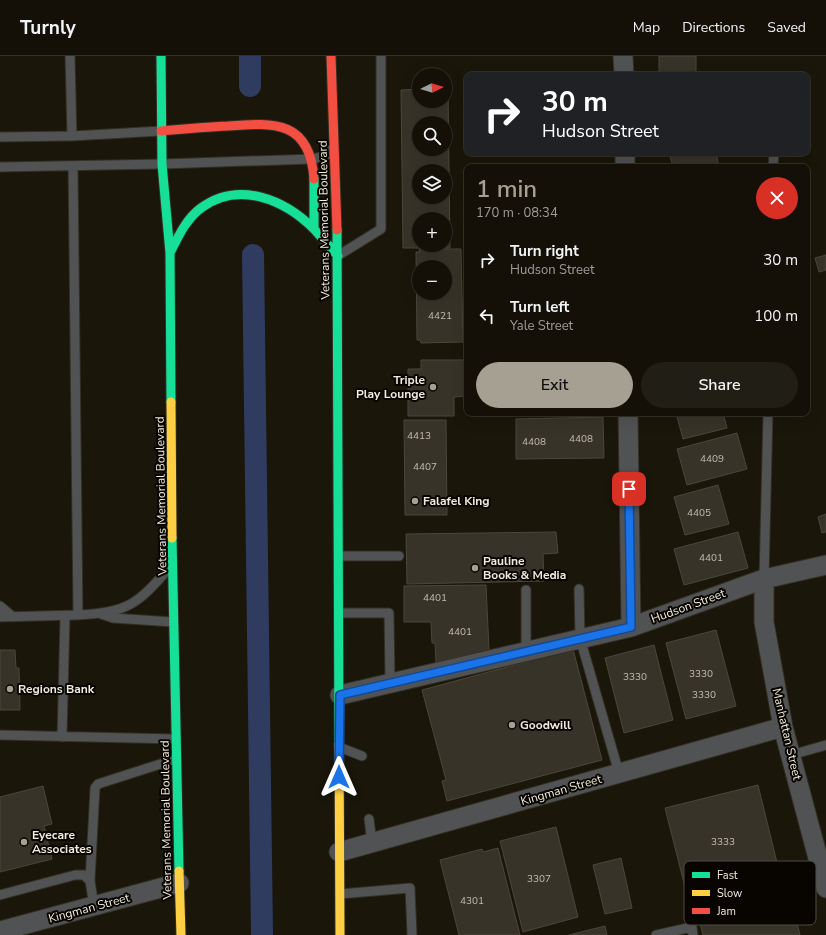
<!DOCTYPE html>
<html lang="en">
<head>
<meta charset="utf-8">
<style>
  body { margin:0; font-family:"Nunito Sans",sans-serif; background:#211e15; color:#f1f3f6; height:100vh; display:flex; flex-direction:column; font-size:15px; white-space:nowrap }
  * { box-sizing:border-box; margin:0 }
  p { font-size:13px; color:#9d9d9b }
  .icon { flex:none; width:22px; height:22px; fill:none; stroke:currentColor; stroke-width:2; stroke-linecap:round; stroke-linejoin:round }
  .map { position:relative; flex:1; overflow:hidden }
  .details { position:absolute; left:464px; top:108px; width:346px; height:252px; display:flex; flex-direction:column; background:#141007; border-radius:8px; box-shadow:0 4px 16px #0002,0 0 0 1px #333028 }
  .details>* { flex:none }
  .guide { position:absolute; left:464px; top:16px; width:346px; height:84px; border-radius:8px; box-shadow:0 4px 16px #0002,0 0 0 1px #333028; background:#202124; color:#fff; overflow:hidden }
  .needle { width:26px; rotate:85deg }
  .controls { position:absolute; left:412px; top:12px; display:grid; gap:8px }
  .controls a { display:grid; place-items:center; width:40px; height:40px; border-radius:50%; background:#141007; box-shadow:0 4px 16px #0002,0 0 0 1px #333028; font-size:20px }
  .pin { position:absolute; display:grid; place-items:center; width:34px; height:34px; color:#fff; margin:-17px; border-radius:8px; box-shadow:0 2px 6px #0006 }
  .me { position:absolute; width:44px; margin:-22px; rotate:0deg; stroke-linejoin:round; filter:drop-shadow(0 0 3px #0008) }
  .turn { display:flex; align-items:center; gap:14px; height:84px; padding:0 12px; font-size:18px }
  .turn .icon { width:52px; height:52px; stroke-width:2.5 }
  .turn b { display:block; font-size:28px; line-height:34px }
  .round { display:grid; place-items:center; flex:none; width:42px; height:42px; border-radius:21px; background:#211e15 }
  .overview { display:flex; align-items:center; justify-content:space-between; height:68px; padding:0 12px }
  h1 { font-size:24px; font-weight:600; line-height:30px; color:#a6a092 }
  .primary-button { display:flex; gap:8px; margin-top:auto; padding:8px 12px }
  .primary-button a { flex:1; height:46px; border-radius:24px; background:#a6a092; color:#111; font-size:16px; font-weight:600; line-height:46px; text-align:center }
  .primary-button a+a { background:#211e15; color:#f1f3f6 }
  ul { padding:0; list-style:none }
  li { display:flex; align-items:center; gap:12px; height:56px; padding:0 12px }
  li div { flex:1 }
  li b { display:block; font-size:15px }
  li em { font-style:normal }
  header { display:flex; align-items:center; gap:24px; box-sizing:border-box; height:56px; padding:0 20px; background:#141007; border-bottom:1px solid #333028 }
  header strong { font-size:19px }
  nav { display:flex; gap:22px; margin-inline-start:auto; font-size:14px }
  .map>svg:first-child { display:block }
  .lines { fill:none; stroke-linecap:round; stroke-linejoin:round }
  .canal { stroke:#303c5f; stroke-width:22 }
  .building { fill:#373328; stroke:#4b473a; fill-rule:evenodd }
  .lane-casing { stroke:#322f24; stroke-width:11 }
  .street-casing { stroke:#322f24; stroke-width:21 }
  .fast-casing { stroke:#322f24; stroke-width:11 }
  .slow-casing { stroke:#322f24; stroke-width:11 }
  .jam-casing { stroke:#322f24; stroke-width:11 }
  .lane { stroke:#515253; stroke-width:9 }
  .street { stroke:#515253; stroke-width:19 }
  .fast { stroke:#16e098; stroke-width:9 }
  .slow { stroke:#ffcf43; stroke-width:9 }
  .jam { stroke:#f24e42; stroke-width:9 }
  .route-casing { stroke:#114b97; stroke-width:10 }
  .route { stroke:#1a73e8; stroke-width:7 }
  .poi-dot { fill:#a6a092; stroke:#080500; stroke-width:1.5 }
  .labels { text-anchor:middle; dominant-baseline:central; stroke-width:4; stroke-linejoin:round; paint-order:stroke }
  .number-label { font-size:10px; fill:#c2bdaf }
  .street-label { font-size:12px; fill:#f1ebdc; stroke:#080500 }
  .poi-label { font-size:12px; font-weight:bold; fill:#f1ebdc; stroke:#080500; text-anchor:start }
  .key { fill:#080500; stroke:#4e4a42; stroke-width:1 }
  .key-label { font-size:11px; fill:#f1ebdc }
</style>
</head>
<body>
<header>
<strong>Turnly</strong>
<nav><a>Map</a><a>Directions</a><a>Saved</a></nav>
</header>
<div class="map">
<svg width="826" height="879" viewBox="0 0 826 879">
  <rect width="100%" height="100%" fill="#1a1609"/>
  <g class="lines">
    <path class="canal" d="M250 0V30
      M253 199 262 879"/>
  </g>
  <path class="building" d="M659 0H696V18H659Z
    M419 33V45H445V33H448L450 192H403L401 34ZM419 67H445V93H419ZM419 115H445V141H419ZM419 163H445V189H419Z
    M683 97H716L719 111H673L670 100Z
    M419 193H461L463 286 421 287 420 284H417L416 196H420ZM419 211H445V237H419Z
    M826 199V214L819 216 815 202Z
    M421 304H465V340L454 341V360H408V313H421Z
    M676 357H723L727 372 683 383Z
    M603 361 604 402 516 403V363Z
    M404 364H446L447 459H405Z
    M737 377 747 413 687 429 677 393Z
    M718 429 729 468 685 479 674 441Z
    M826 458V476L822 477 818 461Z
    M556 476 558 497 543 498 544 525 407 528 406 478Z
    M738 476 748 512 684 529 674 493Z
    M486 529 489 594 436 606 435 587H432L431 566H404V530Z
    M716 574 736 650 686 663 666 587Z
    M654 589 673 664 624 677 605 602Z
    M573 593 602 704 447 745 442 725 446 724 422 634Z
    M0 594H15L16 612H19L20 654H0Z
    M758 729 780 819 688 843 665 752Z
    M43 730 52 768 44 770 52 803 0 816V741Z
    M556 771 578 861 523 876 500 785Z
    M498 792 520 879H459L440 804 482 793 483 796Z
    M621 802 632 852 605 858 593 809Z
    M785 818 800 879H703L693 841Z
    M605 870 607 879H569Z"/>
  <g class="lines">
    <defs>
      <path id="lane" d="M70 0 72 80
        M0 81 72 80 161 75
        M0 111 162 108 312 103 326 100 333 92
        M773 111 774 97
        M339 199 381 173V0
        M339 500H399
        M764 523 768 357
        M579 533 580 582 619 717
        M526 534V595
        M0 550 13 561
        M339 557H389L390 626
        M101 558 113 562 173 566
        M78 559C128 556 137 549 169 512
        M0 561 78 559 73 110
        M0 679 176 683
        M62 681 65 560
        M339 691 362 700
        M791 699 826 689
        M369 763 372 787
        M340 838 410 832 412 879
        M0 839 75 819H84L90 825
        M94 850 90 825 95 732 98 728 176 703
        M656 879 692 871 693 879"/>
      <path id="street" d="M623 0 624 19
        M625 97V111
        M628 357 631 571
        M764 523V566L783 671 826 832
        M340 639 631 571 764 523 826 509
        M339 796 783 671
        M0 875 179 827"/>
      <path id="fast" d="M161 0 162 108 170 197 171 346
        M314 123V173L338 200
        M337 174 339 688
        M170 197C178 181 186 163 201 152 239 124 285 144 314 173
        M172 482 179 815"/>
      <path id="slow" d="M171 346 172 482
        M339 688 340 879
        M179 815 181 879"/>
      <path id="jam" d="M331 0 337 174
        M161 75C183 73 206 71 228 70 275 66 310 65 314 123"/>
    </defs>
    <use href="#lane" class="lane-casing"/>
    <use href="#street" class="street-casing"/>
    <use href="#fast" class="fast-casing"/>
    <use href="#slow" class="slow-casing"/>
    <use href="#jam" class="jam-casing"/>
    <use href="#lane" class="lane"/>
    <use href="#street" class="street"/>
    <use href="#fast" class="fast"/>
    <use href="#slow" class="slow"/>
    <use href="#jam" class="jam"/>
  </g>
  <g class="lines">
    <defs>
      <path id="route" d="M339 721 340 639 631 571 629 433"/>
    </defs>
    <use href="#route" class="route-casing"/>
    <use href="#route" class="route"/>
  </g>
  <g class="poi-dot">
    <circle cx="433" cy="331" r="4"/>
    <circle cx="415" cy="445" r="4"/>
    <circle cx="475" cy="512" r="4"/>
    <circle cx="10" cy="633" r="4"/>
    <circle cx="512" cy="669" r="4"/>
    <circle cx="24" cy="786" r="4"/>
  </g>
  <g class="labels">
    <g class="number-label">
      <text x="440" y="260">4421</text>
      <text x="419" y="380">4413</text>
      <text x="581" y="383">4408</text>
      <text x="534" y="386">4408</text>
      <text x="712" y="403">4409</text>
      <text x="425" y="411">4407</text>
      <text x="699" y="457">4405</text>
      <text x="711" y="502">4401</text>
      <text x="435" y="542">4401</text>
      <text x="460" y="576">4401</text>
      <text x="701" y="618">3330</text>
      <text x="635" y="621">3330</text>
      <text x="704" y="639">3330</text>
      <text x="723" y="786">3333</text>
      <text x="539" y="823">3307</text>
      <text x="472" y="845">4301</text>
    </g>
    <g class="street-label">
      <text transform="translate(324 164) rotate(-91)">Veterans Memorial Boulevard</text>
      <text transform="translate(161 440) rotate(-91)">Veterans Memorial Boulevard</text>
      <text transform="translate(688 550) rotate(-20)">Hudson Street</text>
      <text transform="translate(787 678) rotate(77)">Manhattan Street</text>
      <text transform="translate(561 734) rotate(-16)">Kingman Street</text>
      <text transform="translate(166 764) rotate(-91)">Veterans Memorial Boulevard</text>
      <text transform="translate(89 852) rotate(-15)">Kingman Street</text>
    </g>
    <g class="poi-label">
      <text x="425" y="324" text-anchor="end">Triple<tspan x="425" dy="14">Play Lounge</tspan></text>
      <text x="423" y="445">Falafel King</text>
      <text x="483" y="505">Pauline<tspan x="483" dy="14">Books &amp; Media</tspan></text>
      <text x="18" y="633">Regions Bank</text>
      <text x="520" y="669">Goodwill</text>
      <text x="32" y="779">Eyecare<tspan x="32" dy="14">Associates</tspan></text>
    </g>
  </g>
  <rect x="684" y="805" width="132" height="64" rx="6" class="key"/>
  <rect x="692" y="816" width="18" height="6" fill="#16e098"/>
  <rect x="692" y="834" width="18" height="6" fill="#ffcf43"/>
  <rect x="692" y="852" width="18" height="6" fill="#f24e42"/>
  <g class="key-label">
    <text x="717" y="823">Fast</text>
    <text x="717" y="841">Slow</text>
    <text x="717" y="859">Jam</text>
  </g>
</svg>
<div class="controls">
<a><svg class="needle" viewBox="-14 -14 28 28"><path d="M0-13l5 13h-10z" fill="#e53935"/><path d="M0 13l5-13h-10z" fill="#9d9d9b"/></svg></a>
<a><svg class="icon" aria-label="search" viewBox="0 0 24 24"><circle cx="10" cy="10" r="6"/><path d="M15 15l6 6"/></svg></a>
<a><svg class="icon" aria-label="layers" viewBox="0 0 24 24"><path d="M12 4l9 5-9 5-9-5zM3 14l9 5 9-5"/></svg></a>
<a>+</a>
<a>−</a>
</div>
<div class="pin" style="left:629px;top:433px;background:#d93025"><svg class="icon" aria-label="arrive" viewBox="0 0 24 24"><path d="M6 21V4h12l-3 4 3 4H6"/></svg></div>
<svg class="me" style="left:339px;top:721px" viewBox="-20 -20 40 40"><path d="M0-17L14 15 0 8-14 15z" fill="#1a73e8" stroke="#fff" stroke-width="4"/></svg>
<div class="guide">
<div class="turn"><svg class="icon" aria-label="right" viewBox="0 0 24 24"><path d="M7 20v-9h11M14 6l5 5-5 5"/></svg><div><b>30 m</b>Hudson Street</div></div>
</div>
<section class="details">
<div class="overview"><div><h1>1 min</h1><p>170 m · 08:34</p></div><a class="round" style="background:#d93025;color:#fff"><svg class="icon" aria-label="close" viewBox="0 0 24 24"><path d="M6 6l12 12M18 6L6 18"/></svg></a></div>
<ul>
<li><svg class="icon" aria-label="right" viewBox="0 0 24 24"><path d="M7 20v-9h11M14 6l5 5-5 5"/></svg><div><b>Turn right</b><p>Hudson Street</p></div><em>30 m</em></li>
<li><svg class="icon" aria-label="left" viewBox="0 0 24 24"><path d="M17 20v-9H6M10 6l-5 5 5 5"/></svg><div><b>Turn left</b><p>Yale Street</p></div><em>100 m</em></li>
</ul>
<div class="primary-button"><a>Exit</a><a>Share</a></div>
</section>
</div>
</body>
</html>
